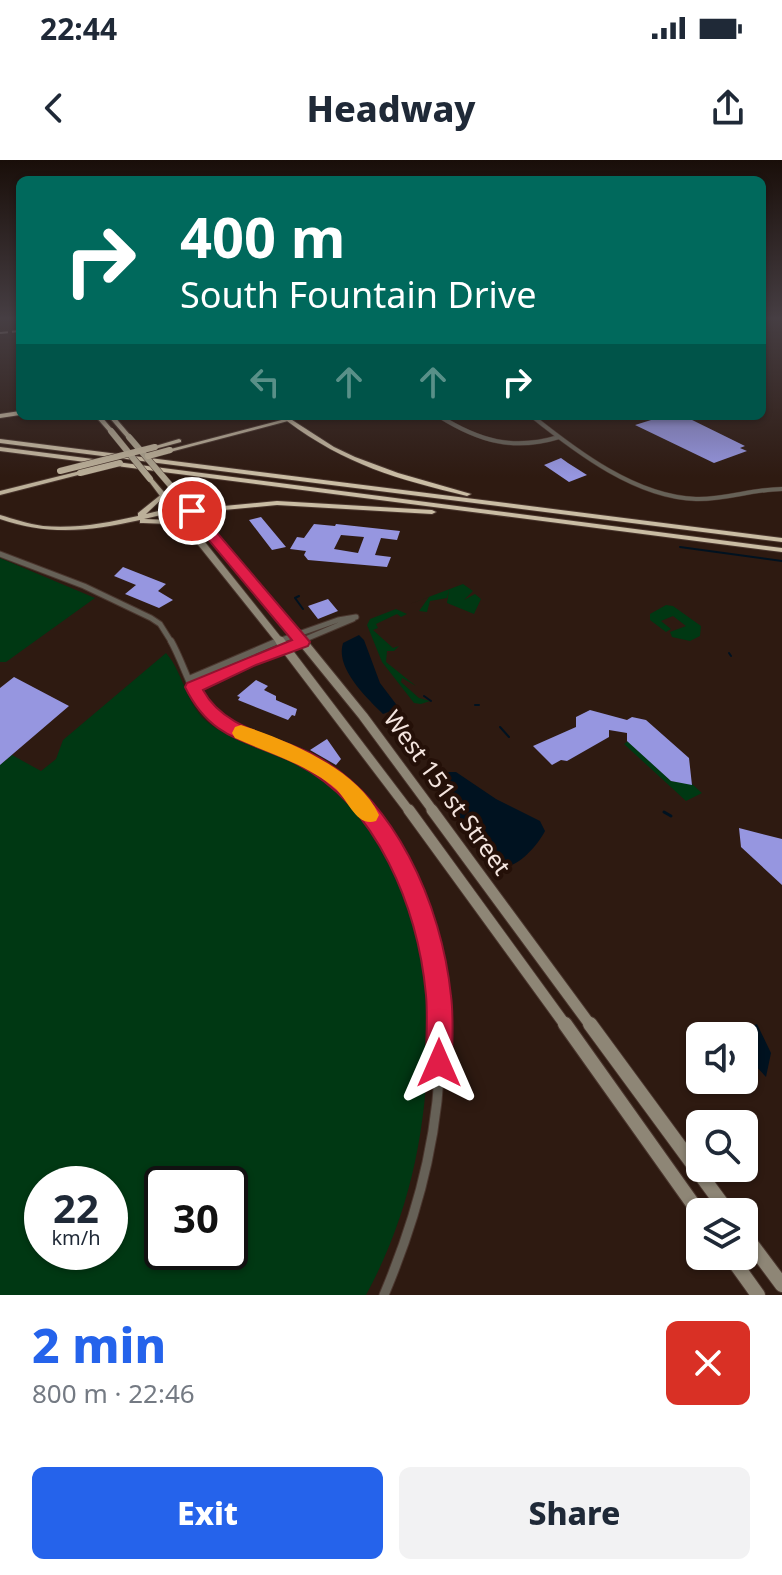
<!DOCTYPE html>
<html lang="en">
<head>
<meta charset="utf-8">
<style>
  body { margin:0; font-family:"Noto Sans",sans-serif; background:#f2f2f3; color:#1f2937; height:100vh; display:flex; flex-direction:column; font-size:30px; white-space:nowrap }
  * { box-sizing:border-box; margin:0 }
  p { font-size:26px; color:#747a83 }
  .icon { flex:none; width:44px; height:44px; fill:none; stroke:currentColor; stroke-width:2; stroke-linecap:round; stroke-linejoin:round }
  .map { position:relative; height:1135px; overflow:hidden }
  .side { display:flex; flex-direction:column; background:#fff; flex:1 }
  .side>* { flex:none }
  .hud { position:absolute; left:16px; top:16px; width:750px; height:244px; border-radius:12px; box-shadow:0 2px 6px #0004; background:#00695c; color:#fff; overflow:hidden }
  .fabs { position:absolute; left:686px; top:862px; display:grid; gap:16px }
  .fabs a { display:grid; place-items:center; width:72px; height:72px; border-radius:12px; background:#fff; box-shadow:0 2px 6px #0004; font-size:40px }
  .speed { position:absolute; left:24px; top:1006px; display:flex; gap:16px; font-size:40px; font-weight:700; text-align:center }
  .speed>* { display:grid; place-content:center; width:104px; height:104px; border-radius:50%; background:#fff; box-shadow:0 2px 6px #0004; line-height:1 }
  .speed small { font-size:20px; font-weight:400 }
  .speed .limit { border:4px solid #111; border-radius:12px; background:#fff; color:#111 }
  .pin { position:absolute; display:grid; place-items:center; width:68px; height:68px; color:#fff; margin:-34px; border:4px solid #fff; border-radius:50%; box-shadow:0 2px 8px #0007 }
  .me { position:absolute; width:88px; margin:-44px; rotate:0deg; stroke-linejoin:round; filter:drop-shadow(0 0 6px #0008) }
  .turn { display:flex; align-items:center; gap:28px; height:168px; padding:0 32px; font-size:36px }
  .turn .icon { width:104px; height:104px; stroke-width:2.5 }
  .turn b { display:block; font-size:56px; line-height:68px }
  .lanes { display:flex; align-items:center; height:76px; padding:0 32px; background:#0003; justify-content:center; gap:40px; direction:ltr }
  .lanes .off { opacity:.35 }
  .round { display:grid; place-items:center; flex:none; width:84px; height:84px; border-radius:12px; background:#f2f2f3 }
  .headline { display:flex; align-items:center; justify-content:space-between; height:136px; padding:0 32px }
  h1 { font-size:48px; font-weight:800; line-height:60px; color:#2563eb }
  .button { display:flex; gap:16px; margin-top:auto; padding:16px 32px }
  .button a { flex:1; height:92px; border-radius:12px; background:#2563eb; color:#fff; font-size:32px; font-weight:800; line-height:92px; text-align:center }
  .button a+a { background:#f2f2f3; color:#1f2937 }
  .status { display:flex; justify-content:space-between; align-items:center; height:56px; padding:0 40px; background:#fff; direction:ltr }
  .status svg { height:22px; fill:currentColor }
  header { display:flex; justify-content:space-between; align-items:center; height:104px; padding:0 32px; background:#fff; font-size:36px; font-weight:800 }
  .map>svg:first-child { display:block }
  .green { fill:#003813; fill-rule:evenodd }
  .water { fill:#001220 }
  .lines { fill:none; stroke-linecap:round; stroke-linejoin:round }
  .stream-far1 { stroke:#001220; stroke-width:2 }
  .stream { stroke:#001220; stroke-width:3 }
  .building { fill:#9696e0; fill-rule:evenodd }
  .minor-far4-casing { stroke:#4a362e; stroke-width:5 }
  .minor-far3-casing { stroke:#4a362e; stroke-width:7 }
  .minor-far2-casing { stroke:#4a362e; stroke-width:8 }
  .minor-far1-casing { stroke:#4a362e; stroke-width:10 }
  .minor-casing { stroke:#4a362e; stroke-width:11 }
  .secondary-far3-casing { stroke:#4a362e; stroke-width:9 }
  .secondary-far2-casing { stroke:#4a362e; stroke-width:11 }
  .secondary-far1-casing { stroke:#4a362e; stroke-width:13 }
  .secondary-casing { stroke:#4a362e; stroke-width:16 }
  .primary-casing { stroke:#4a362e; stroke-width:2 }
  .trunk-casing { stroke:#4a362e; stroke-width:2 }
  .motorway-casing { stroke:#4a362e; stroke-width:2 }
  .minor-far4 { stroke:#666157; stroke-width:4 }
  .minor-far3 { stroke:#666157; stroke-width:5 }
  .minor-far2 { stroke:#666157; stroke-width:6 }
  .minor-far1 { stroke:#666157; stroke-width:8 }
  .minor { stroke:#666157; stroke-width:9 }
  .secondary-far3 { stroke:#8e8676; stroke-width:7 }
  .secondary-far2 { stroke:#8e8676; stroke-width:9 }
  .secondary-far1 { stroke:#8e8676; stroke-width:11 }
  .secondary { stroke:#8e8676; stroke-width:14 }
  .primary { fill:#ada38e; fill-rule:evenodd }
  .trunk { fill:#bcb099; fill-rule:evenodd }
  .motorway { fill:#cabda4; fill-rule:evenodd }
  .rail { stroke:#b7a7a0; stroke-width:2; stroke-dasharray:8 4; stroke-linecap:butt }
  .primary-bridge-casing { stroke:#4a362e; stroke-width:7; stroke-linecap:butt }
  .trunk-bridge-casing { stroke:#4a362e; stroke-width:7; stroke-linecap:butt }
  .primary-bridge { stroke:#ada38e; stroke-width:6 }
  .trunk-bridge { stroke:#bcb099; stroke-width:6 }
  .route { fill:#e11d48; stroke:#92132f; stroke-width:2 }
  .slow { fill:#f59e0b }
  .labels { text-anchor:middle; dominant-baseline:central; stroke-width:8; stroke-linejoin:round; paint-order:stroke }
  .street-label { font-size:24px; fill:#f4e5df; stroke:#241008 }
</style>
</head>
<body>
<div class="status"><b>22:44</b><svg viewBox="0 0 49 12"><path d="M0 12V9h3v3zM5 12V6h3v6zM10 12V3h3v9zM15 12V0h3v12zM26 1h20v11H26zM47 4h2v5h-2z"/></svg></div>
<header><svg class="icon" aria-label="back" viewBox="0 0 24 24"><path d="M15 5l-7 7 7 7"/></svg>Headway<svg class="icon" aria-label="share" viewBox="0 0 24 24"><path d="M12 15V3M7 8l5-5 5 5M5 13v7h14v-7"/></svg></header>
<div class="map">
<svg width="782" height="1135" viewBox="0 0 782 1135">
  <rect width="100%" height="100%" fill="#2e1a11"/>
  <path class="green" d="M0 398 95 438 6 502H0Z
    M463 424 473 431 464 440 475 434 481 439 474 454 447 443 449 429 447 438 430 441 427 452 419 451 429 437 410 444Z
    M666 445 673 446 701 466 700 476 690 481 672 477 670 472 686 466 673 456 661 461 671 469 666 472 650 460V454Z
    M396 449 407 454 401 457 397 454 376 464 378 468 373 470 393 488 399 486 394 491H387L386 502 416 526 402 518 401 522 419 538 430 541 421 544 414 543 382 502 367 465 370 459Z
    M166 493C184 513 186 547 210 564 251 594 306 596 342 634 354 646 362 660 371 673 384 694 397 714 406 737 425 785 428 834 428 885 426 974 409 1056 366 1135H0V605L12 595 41 611 56 599 63 580ZM110 1024V1092H42V1024ZM230 1024V1092H162V1024Z
    M628 581 671 621 692 624 702 633 686 641 624 584Z"/>
  <path class="water" d="M359 475 364 480 380 523 399 548 383 554C366 537 335 508 343 483Z
    M449 612H456L496 639 540 661 545 671C539 683 518 709 503 706 500 705 493 700 491 698L435 625 436 619Z
    M757 864 771 893 766 917 754 904V893L744 884V876H739L746 868Z"/>
  <g class="lines">
    <path class="stream-far1" d="M680 387 782 401
      M299 436 295 438 303 449
      M729 493 731 496
      M424 536 431 541
      M475 545H479
      M500 567 509 577"/>
    <path class="stream" d="M664 652 671 656"/>
  </g>
  <path class="building" d="M664 256H684L745 286 740 288 747 291 714 303 635 265Z
    M561 298 568 303 587 315 569 322 544 305Z
    M261 357 286 387 272 390 249 360Z
    M314 364 335 366 336 364 400 371 397 380 381 378 375 395 391 397 387 407 308 400 304 395 306 391 290 389 297 377 304 378ZM341 375 364 377 358 393 334 389Z
    M123 407 166 424 158 431 173 440 159 448 125 434 136 425 114 416Z
    M328 439 338 451 318 459 308 446Z
    M14 517 69 546 0 605V528Z
    M256 520 268 526 264 530 276 536V540L297 549 295 556 292 555 288 560 238 540 240 537 237 536Z
    M590 550 627 560 632 557 646 560 689 598 692 625 671 621 627 581V573L609 570V577L567 601 561 600 552 605 533 586 576 567V557Z
    M327 579 341 599 336 605 310 590Z
    M739 668 782 679V725L741 687Z"/>
  <g class="lines">
    <defs>
      <path id="minor-far4" d="M439 256C479 281 513 291 559 277
        M532 256C577 292 636 337 696 339 725 340 753 329 782 329"/>
      <path id="minor-far3" d="M0 394 84 426 151 458 160 464 172 483
        M273 483 338 460 356 457
        M296 483 353 459"/>
      <path id="minor-far2" d="M171 481C184 504 190 532 208 552 252 599 321 588 368 652
        M189 519 278 481
        M193 527 301 481"/>
      <path id="minor-far1" d="M367 650C412 714 438 788 440 866"/>
      <path id="minor" d="M384 1135C421 1047 443 960 440 864"/>
      <path id="secondary-far3" d="M192 351 304 483
        M178 354 281 483"/>
      <path id="secondary-far2" d="M280 481 410 652
        M302 481 363 556 434 652"/>
      <path id="secondary-far1" d="M409 650 566 866
        M432 650 591 866"/>
      <path id="secondary" d="M565 864 700 1054
        M590 864 728 1052
        M744 1074 782 1125
        M730 1096 758 1135"/>
      <path id="primary" d="M95 256H101L113 270V272H109Z
        M108 256H114L131 276V278H127Z
        M148 318H152L181 352V356H175L148 320Z"/>
      <path id="trunk" d="M297 256H307L170 292 167 290Z
        M179 279 181 280V282L155 289 152 287Z
        M80 311 82 312V314L0 335V331Z
        M163 333 166 335 165 336 146 354C163 350 179 345 196 351L192 353 174 352 144 359 170 360 192 366V370L169 364 143 363H140V360C91 371 49 376 0 359V355C14 359 28 364 43 366 75 369 107 363 138 356V353Z"/>
      <path id="motorway" d="M20 251V255L0 258V254Z
        M289 258 334 287 355 297 398 313 471 334 467 336C397 319 346 305 287 261V259Z
        M0 279 782 378V382L0 283Z
        M0 287 782 388V392L0 291Z
        M277 341 432 350 436 352 432 354 277 345 192 353 188 351 192 349Z"/>
    </defs>
    <use href="#minor-far4" class="minor-far4-casing"/>
    <use href="#minor-far3" class="minor-far3-casing"/>
    <use href="#minor-far2" class="minor-far2-casing"/>
    <use href="#minor-far1" class="minor-far1-casing"/>
    <use href="#minor" class="minor-casing"/>
    <use href="#secondary-far3" class="secondary-far3-casing"/>
    <use href="#secondary-far2" class="secondary-far2-casing"/>
    <use href="#secondary-far1" class="secondary-far1-casing"/>
    <use href="#secondary" class="secondary-casing"/>
    <use href="#primary" class="primary-casing"/>
    <use href="#trunk" class="trunk-casing"/>
    <use href="#motorway" class="motorway-casing"/>
    <use href="#minor-far4" class="minor-far4"/>
    <use href="#minor-far3" class="minor-far3"/>
    <use href="#minor-far2" class="minor-far2"/>
    <use href="#minor-far1" class="minor-far1"/>
    <use href="#minor" class="minor"/>
    <use href="#secondary-far3" class="secondary-far3"/>
    <use href="#secondary-far2" class="secondary-far2"/>
    <use href="#secondary-far1" class="secondary-far1"/>
    <use href="#secondary" class="secondary"/>
    <use href="#primary" class="primary"/>
    <use href="#trunk" class="trunk"/>
    <use href="#motorway" class="motorway"/>
    <path class="rail" d="M0 173 20 171"/>
    <defs>
      <path id="primary-bridge" d="M111 271 150 319
        M129 277 183 340"/>
      <path id="trunk-bridge" d="M148 296 170 290
        M60 311 155 287
        M80 313 120 303"/>
    </defs>
    <use href="#primary-bridge" class="primary-bridge-casing"/>
    <use href="#trunk-bridge" class="trunk-bridge-casing"/>
    <use href="#primary-bridge" class="primary-bridge"/>
    <use href="#trunk-bridge" class="trunk-bridge"/>
  </g>
  <linearGradient id="sky" x2="0" y2="1"><stop stop-color="#190e09"/><stop offset="0.5" stop-color="#463e43"/><stop offset="1" stop-color="#463e43" stop-opacity="0"/></linearGradient>
  <rect width="782" height="317" fill="url(#sky)"/>
  <path class="route" d="M187 348H196L310 482 308 486 256 505 203 530C224 569 274 575 310 593 395 635 442 746 451 836 454 858 452 881 452 903L449 912 439 916 430 912 426 903C426 881 428 857 426 835 418 749 378 646 297 604 248 579 212 582 185 527L187 523 292 480 187 354Z"/>
  <path class="slow" d="M241 565C287 580 358 609 379 655L376 661C357 668 348 640 336 629 309 605 267 593 235 578L232 573 235 567Z"/>
  <g class="labels">
    <g class="street-label">
      <text transform="translate(448 632) rotate(54)">West 151st Street</text>
    </g>
  </g>
</svg>
<div class="fabs">
<a><svg class="icon" aria-label="sound" viewBox="0 0 24 24"><path d="M4 9h4l5-4v14l-5-4H4zM17 9q2 3 0 6"/></svg></a>
<a><svg class="icon" aria-label="search" viewBox="0 0 24 24"><circle cx="10" cy="10" r="6"/><path d="M15 15l6 6"/></svg></a>
<a><svg class="icon" aria-label="layers" viewBox="0 0 24 24"><path d="M12 4l9 5-9 5-9-5zM3 14l9 5 9-5"/></svg></a>
</div>
<div class="speed"><div>22<small>km/h</small></div><div class="limit">30</div></div>
<div class="pin" style="left:192px;top:351px;background:#d93025"><svg class="icon" aria-label="arrive" viewBox="0 0 24 24"><path d="M6 21V4h12l-3 4 3 4H6"/></svg></div>
<svg class="me" style="left:439px;top:903px" viewBox="-20 -20 40 40"><path d="M0-17L14 15 0 8-14 15z" fill="#e11d48" stroke="#fff" stroke-width="4"/></svg>
<div class="hud">
<div class="turn"><svg class="icon" aria-label="right" viewBox="0 0 24 24"><path d="M7 20v-9h11M14 6l5 5-5 5"/></svg><div><b>400 m</b>South Fountain Drive</div></div>
<div class="lanes"><svg class="icon off" aria-label="left" viewBox="0 0 24 24"><path d="M17 20v-9H6M10 6l-5 5 5 5"/></svg><svg class="icon off" aria-label="ahead" viewBox="0 0 24 24"><path d="M12 20V5M6 11l6-6 6 6"/></svg><svg class="icon off" aria-label="ahead" viewBox="0 0 24 24"><path d="M12 20V5M6 11l6-6 6 6"/></svg><svg class="icon" aria-label="right" viewBox="0 0 24 24"><path d="M7 20v-9h11M14 6l5 5-5 5"/></svg></div>
</div>
</div>
<section class="side">
<div class="headline"><div><h1>2 min</h1><p>800 m · 22:46</p></div><a class="round" style="background:#d93025;color:#fff"><svg class="icon" aria-label="close" viewBox="0 0 24 24"><path d="M6 6l12 12M18 6L6 18"/></svg></a></div>
<div class="button"><a>Exit</a><a>Share</a></div>
</section>
</body>
</html>
